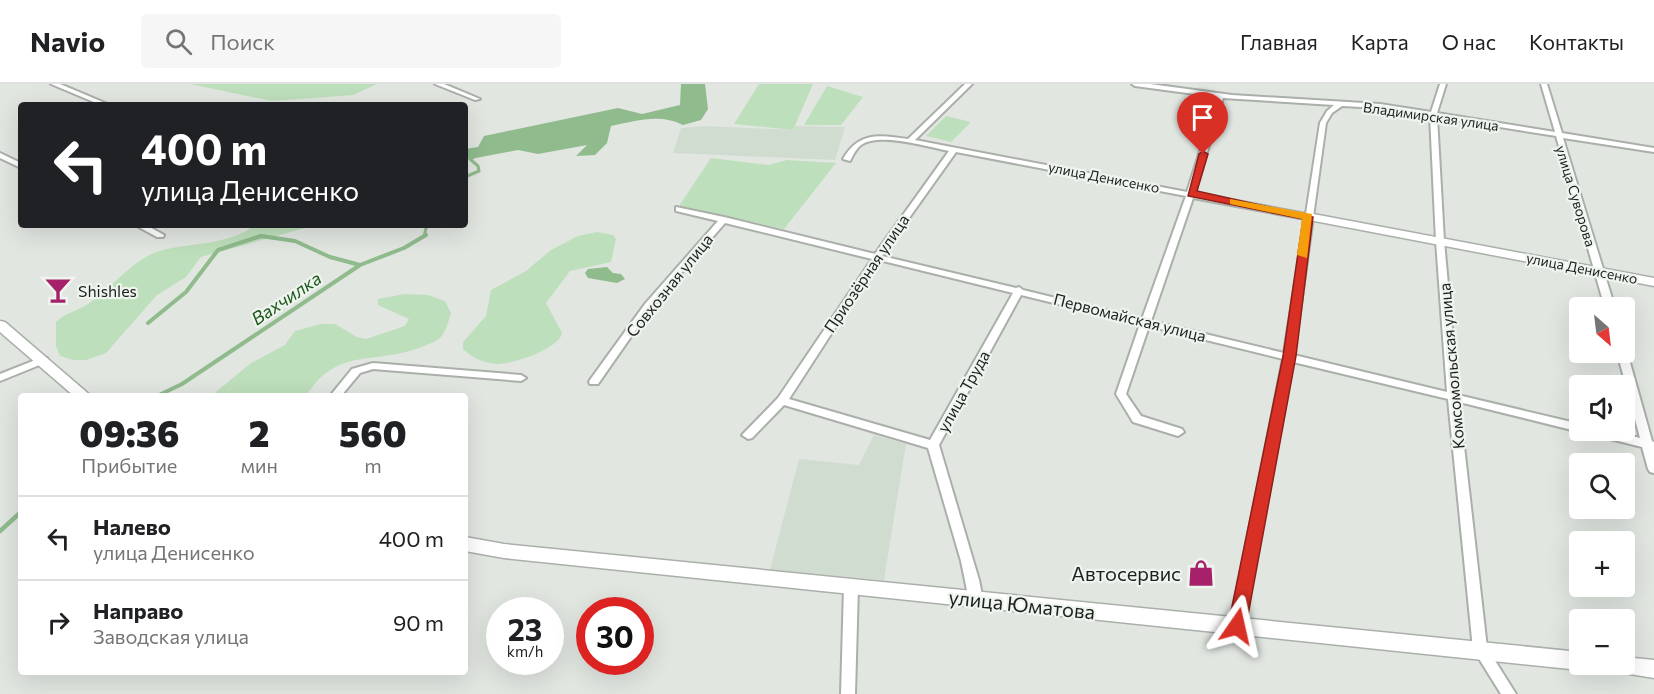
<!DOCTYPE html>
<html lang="ru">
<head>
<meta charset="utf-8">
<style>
  body { margin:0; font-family:Commissioner,sans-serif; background:#f6f6f6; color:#202124; height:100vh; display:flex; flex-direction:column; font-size:22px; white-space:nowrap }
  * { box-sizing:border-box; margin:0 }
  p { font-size:20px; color:#757577 }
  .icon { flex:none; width:33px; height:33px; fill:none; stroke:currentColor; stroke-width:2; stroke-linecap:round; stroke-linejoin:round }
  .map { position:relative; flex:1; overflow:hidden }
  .sheet { position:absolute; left:18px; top:309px; width:450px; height:282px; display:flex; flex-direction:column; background:#fff; border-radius:6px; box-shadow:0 6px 24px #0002 }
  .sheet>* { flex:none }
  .guide { position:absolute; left:18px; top:18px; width:450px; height:126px; border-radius:6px; box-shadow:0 6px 24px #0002; background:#202124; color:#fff; overflow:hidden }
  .needle { width:39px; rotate:152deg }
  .fabs { position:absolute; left:1569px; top:213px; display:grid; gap:12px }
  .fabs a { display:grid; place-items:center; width:66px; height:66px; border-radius:6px; background:#fff; box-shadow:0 6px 24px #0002; font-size:30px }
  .speed { position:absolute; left:486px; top:513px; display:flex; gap:12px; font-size:30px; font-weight:700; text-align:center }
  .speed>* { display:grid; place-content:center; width:78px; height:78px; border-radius:50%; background:#fff; box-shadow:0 6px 24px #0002; line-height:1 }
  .speed small { font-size:15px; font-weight:400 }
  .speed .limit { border:9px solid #d22; background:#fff; color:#111 }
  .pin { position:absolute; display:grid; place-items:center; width:51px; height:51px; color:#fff; margin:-62px -26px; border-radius:50% 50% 50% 0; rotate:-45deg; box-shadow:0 0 6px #0007 }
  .pin .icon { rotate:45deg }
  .me { position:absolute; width:66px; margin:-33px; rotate:11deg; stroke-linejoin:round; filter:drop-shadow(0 0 4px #0008) }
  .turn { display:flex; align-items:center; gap:21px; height:126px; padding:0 24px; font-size:27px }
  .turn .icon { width:78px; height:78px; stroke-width:2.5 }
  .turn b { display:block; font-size:42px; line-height:51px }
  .eta { display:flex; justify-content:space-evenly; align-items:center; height:102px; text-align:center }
  .eta b { font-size:36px; font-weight:800; line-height:42px }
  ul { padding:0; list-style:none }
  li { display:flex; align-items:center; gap:18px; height:84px; padding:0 24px; border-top:2px solid #e0e0e0 }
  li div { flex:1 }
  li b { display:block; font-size:22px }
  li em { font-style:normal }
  header { display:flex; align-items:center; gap:36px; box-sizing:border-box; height:84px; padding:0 30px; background:#fff; border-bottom:2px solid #e0e0e0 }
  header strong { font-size:28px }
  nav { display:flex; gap:33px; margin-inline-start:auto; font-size:21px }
  .search { width:420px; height:54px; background:#f6f6f6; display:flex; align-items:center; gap:15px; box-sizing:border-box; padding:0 21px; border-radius:6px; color:#757577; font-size:22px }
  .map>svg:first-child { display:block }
  .built { fill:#d1dcd0 }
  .green { fill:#bedfbb }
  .water { fill:#90bb8d }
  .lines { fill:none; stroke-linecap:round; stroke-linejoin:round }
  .stream-far2 { stroke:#90bb8d; stroke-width:3 }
  .stream-far1 { stroke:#90bb8d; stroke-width:4 }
  .stream { stroke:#90bb8d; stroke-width:4.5 }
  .street-casing { stroke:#aaafaa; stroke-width:4 }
  .secondary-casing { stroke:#aaafaa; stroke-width:3 }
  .street { fill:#fff; fill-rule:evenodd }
  .secondary { fill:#fff; fill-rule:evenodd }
  .route { fill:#d93025; stroke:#8d1f18; stroke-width:1.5 }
  .slow { fill:#f59e0b }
  .labels { text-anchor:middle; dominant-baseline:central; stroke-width:4.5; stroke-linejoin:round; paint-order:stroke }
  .far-street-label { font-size:14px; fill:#1e201e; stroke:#eef4ee }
  .street-label { font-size:16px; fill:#1e201e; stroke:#eef4ee }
  .poi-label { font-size:16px; fill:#1e201e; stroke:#eef4ee; text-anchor:start }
  .water-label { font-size:18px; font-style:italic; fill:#1d581b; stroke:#eef4ee }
  .near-poi-label { font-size:20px; fill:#1e201e; stroke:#eef4ee; text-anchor:end }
  .near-street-label { font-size:20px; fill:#1e201e; stroke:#eef4ee }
</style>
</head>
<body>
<header>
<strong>Navio</strong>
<div class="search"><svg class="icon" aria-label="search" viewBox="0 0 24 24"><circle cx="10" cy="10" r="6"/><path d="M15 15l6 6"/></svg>Поиск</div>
<nav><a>Главная</a><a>Карта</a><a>О нас</a><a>Контакты</a></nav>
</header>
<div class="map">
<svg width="1654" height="610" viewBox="0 0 1654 610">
  <rect width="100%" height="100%" fill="#e1e6e1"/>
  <path class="built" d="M706 42 793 46 795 42 845 43 835 76 673 69 681 44Z
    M874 351 906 360 884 496 770 486 799 375 859 381Z"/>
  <path class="green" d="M190 0H377L353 11 272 17Z
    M759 0H813L793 46 734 40Z
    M827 2 863 13 841 41H804Z
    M946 32 971 38 951 58 926 52Z
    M711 74 769 81 787 76 836 79 784 145 679 122Z
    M255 141H316L201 173 186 193 157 211 106 269 86 276H73L60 272 56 262V238C65 229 77 227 88 220 114 203 135 171 167 165 194 159 232 160 255 141Z
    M597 148 613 151 616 155 611 178 570 187 546 219 562 249C559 265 513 280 497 280 483 279 473 274 463 265V258L486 232 491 206 526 187 551 166 578 152Z
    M404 210 428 211 445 217 451 229C449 235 447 244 443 250 439 257 431 259 424 262 377 282 338 261 306 312H211L251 279 285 261 295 247 321 240H335L357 253 366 255 405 242 409 235 378 221V215Z"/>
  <path class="water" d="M681 0H705L708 25 701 36 683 41C660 29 635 37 611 42L607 59 595 71 576 72 587 61 538 70 518 66 465 76V65L478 63 484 52 618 24 642 30 680 21Z
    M607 183 613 189 621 190 625 195 617 199 588 194 585 189 588 185Z"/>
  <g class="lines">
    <path class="stream-far2" d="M465 93 479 87 478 82 470 75 474 73
      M260 152H264
      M424 152 427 141"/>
    <path class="stream-far1" d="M148 239 186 208 218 166 261 152 295 157 330 173 360 181
      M157 312 182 300 360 181 404 164 426 151"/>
    <path class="stream" d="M0 447 21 428"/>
    <defs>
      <path id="street" d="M51 0H60L110 21H101Z
        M435 0H444L480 15 475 16Z
        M965 0H972L915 56 1187 108 1217 13 1135 2 1132 0H1150L1232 11 1380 20 1431 28 1440 0H1446L1437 29 1555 48 1541 0H1547L1562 49 1654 64V68L1563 54 1615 224H1605L1556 52 1437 33 1444 157 1458 311 1580 340V346H1584L1580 348 1459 318 1487 564 1516 610H1501L1473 565 1448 315 1293 278 1244 542 1242 546 1237 548 1232 546 1230 542 1283 275 1149 242 1126 310 1141 332 1182 345 1184 348 1178 352 1133 338 1116 310 1140 240 1021 211 939 361 979 496 983 516 981 520 976 522 971 520 969 516 961 477 928 364 784 321 752 354 748 355 742 351 778 314 872 175 725 139 651 224 598 300H590L589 298 590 296 645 220 718 137 676 127V123L724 133 875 170 949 67C928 63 879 48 861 61 856 65 853 71 850 77L843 75C859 47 880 51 908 55ZM1223 14 1334 21 1327 27 1320 39 1306 130 1195 109ZM1342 22 1380 24 1430 32 1436 157 1447 308 1294 271 1326 39 1332 29ZM956 68 1186 112 1142 235 1023 206 1019 203 1016 204 882 172ZM1193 114 1305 135 1284 269 1151 237ZM879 176 1013 209 930 356 789 315Z
        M0 69 21 79V84L0 74Z
        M135 141H146L164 151 163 153H157Z
        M1624 266 1627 268 1652 357 1654 358V389L1650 388 1648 385 1642 363 1590 350 1585 346H1608L1640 354 1617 268H1624Z
        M43 273 47 274 48 276 47 278 0 297V290Z
        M373 279 521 291 526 294 521 297 373 285 360 289 341 312H330L352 285Z
        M851 498 856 499 858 503 855 610H841L844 503 846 499Z"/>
      <path id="secondary" d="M1308 129 1654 194V202L1304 135V131Z
        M0 237 5 238 91 312H74L0 248Z
        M465 453 504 460 1580 568V580H1588L1580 586 504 474 465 467Z
        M1624 573 1654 576V594L1605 586 1602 580H1624Z"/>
    </defs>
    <use href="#street" class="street-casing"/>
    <use href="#secondary" class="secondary-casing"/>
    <use href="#street" class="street"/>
    <use href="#secondary" class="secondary"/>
  </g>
  <path class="route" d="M1203 67 1208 70 1197 107 1313 133 1296 272 1246 542 1243 547 1237 550 1231 547 1228 542 1283 272 1303 135 1188 112 1199 70Z"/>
  <path class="slow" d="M1230 115 1312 130 1307 174 1297 171 1302 135 1230 120Z"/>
  <defs>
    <symbol id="bar-bare" viewBox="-9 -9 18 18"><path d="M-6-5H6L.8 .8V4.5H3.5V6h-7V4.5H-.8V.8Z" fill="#a7206a" stroke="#eef4ee" stroke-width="2.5" paint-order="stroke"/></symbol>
    <symbol id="shop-bare" viewBox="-9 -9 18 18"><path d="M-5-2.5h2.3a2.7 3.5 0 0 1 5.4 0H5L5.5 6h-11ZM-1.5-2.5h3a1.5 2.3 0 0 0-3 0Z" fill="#a7206a" stroke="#eef4ee" stroke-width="2.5" paint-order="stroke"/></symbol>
  </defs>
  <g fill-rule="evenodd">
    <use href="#bar-bare" x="39" y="187" width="38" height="38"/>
    <use href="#shop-bare" x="1182" y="470" width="38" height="38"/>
  </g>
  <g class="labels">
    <g class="far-street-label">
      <text transform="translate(1431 32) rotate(8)">Владимирская улица</text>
      <text transform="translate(1104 93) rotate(11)">улица Денисенко</text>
      <text transform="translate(1576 112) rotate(73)">улица Суворова</text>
      <text transform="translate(1582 184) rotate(11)">улица Денисенко</text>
    </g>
    <g class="street-label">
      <text transform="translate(866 189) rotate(-56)">Приозёрная улица</text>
      <text transform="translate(669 201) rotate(-51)">Совхозная улица</text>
      <text transform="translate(1130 233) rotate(14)">Первомайская улица</text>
      <text transform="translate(1451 282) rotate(-95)">Комсомольская улица</text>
      <text transform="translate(963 307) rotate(-61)">улица Труда</text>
    </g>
    <g class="poi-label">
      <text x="78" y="206">Shishles</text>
    </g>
    <g class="water-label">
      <text transform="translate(286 214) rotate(-34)">Вахчилка</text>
    </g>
    <g class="near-poi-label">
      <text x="1181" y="489">Автосервис</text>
    </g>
    <g class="near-street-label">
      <text transform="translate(1022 520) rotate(6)">улица Юматова</text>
    </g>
  </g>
</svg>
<div class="fabs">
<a><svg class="needle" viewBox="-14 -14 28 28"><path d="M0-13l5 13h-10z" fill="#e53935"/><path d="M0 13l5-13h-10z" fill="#757577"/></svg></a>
<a><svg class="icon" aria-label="sound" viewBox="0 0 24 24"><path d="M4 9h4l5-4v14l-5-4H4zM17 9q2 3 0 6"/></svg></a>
<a><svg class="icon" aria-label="search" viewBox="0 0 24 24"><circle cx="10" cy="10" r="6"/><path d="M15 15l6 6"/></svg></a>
<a>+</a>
<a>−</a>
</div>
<div class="speed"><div>23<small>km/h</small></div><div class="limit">30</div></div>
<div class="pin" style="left:1203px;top:70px;background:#d93025"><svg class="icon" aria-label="arrive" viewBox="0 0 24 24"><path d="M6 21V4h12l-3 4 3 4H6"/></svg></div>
<svg class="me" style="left:1237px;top:542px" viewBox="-20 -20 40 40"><path d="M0-17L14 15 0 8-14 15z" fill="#d93025" stroke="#fff" stroke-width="4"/></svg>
<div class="guide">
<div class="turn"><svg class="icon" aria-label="left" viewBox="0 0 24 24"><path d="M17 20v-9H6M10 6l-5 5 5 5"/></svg><div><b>400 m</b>улица Денисенко</div></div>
</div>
<section class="sheet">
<div class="eta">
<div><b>09:36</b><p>Прибытие</p></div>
<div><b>2</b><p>мин</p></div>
<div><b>560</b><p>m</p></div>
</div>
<ul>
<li><svg class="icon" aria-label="left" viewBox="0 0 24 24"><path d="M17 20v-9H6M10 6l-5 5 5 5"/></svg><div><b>Налево</b><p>улица Денисенко</p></div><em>400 m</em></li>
<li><svg class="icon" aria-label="right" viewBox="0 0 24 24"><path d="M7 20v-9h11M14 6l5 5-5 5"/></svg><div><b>Направо</b><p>Заводская улица</p></div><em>90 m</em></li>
</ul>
</section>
</div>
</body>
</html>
